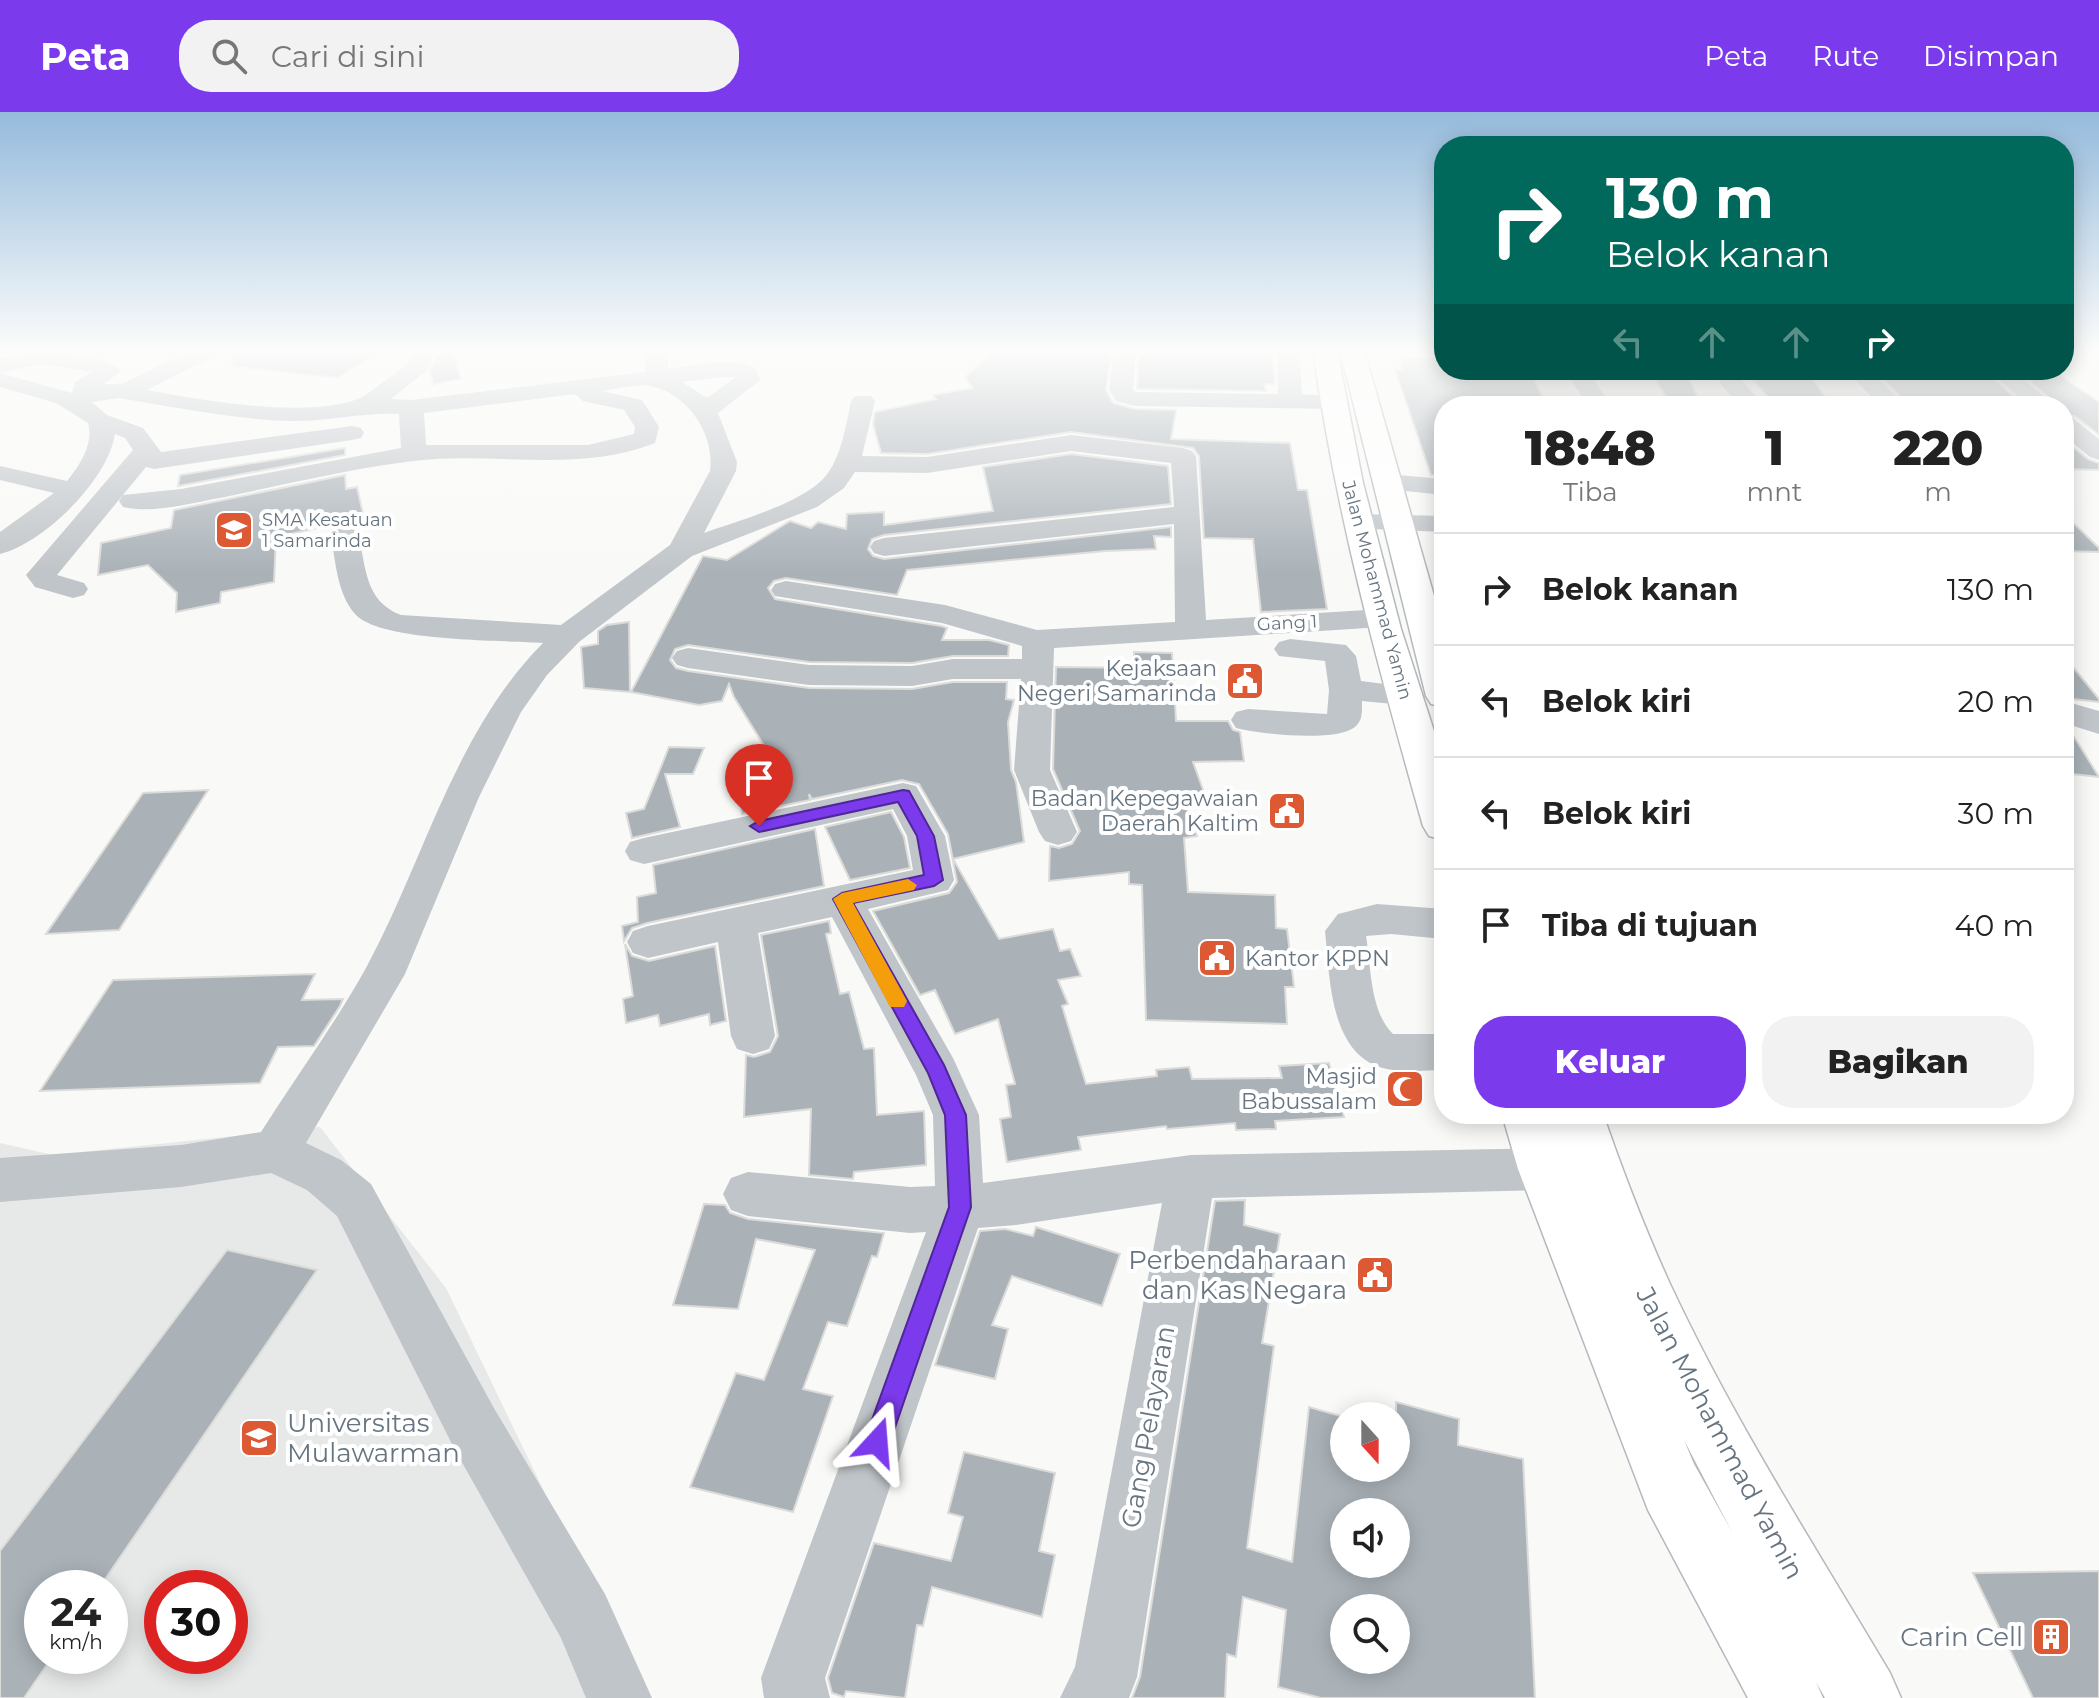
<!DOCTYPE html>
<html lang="id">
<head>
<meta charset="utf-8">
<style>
  body { margin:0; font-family:Montserrat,sans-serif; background:#f2f2f2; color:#222; height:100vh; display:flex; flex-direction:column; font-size:30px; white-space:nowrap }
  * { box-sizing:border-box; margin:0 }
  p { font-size:26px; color:#767676 }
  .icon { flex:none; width:44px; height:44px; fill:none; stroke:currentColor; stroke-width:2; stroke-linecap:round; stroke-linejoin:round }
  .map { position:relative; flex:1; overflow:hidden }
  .panel { position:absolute; left:1434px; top:284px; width:640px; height:728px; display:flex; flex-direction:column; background:#fff; border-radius:32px; box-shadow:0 4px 20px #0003 }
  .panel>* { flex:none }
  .guide { position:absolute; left:1434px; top:24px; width:640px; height:244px; border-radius:32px; box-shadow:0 4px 20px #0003; background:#00695c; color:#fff; overflow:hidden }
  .needle { width:52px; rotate:159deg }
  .buttons { position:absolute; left:1330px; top:1290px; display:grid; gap:16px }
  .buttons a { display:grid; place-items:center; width:80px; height:80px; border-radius:50%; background:#fff; box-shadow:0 4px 20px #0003; font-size:40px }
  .speed { position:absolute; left:24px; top:1458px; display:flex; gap:16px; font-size:40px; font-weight:700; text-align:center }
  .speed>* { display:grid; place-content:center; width:104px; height:104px; border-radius:50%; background:#fff; box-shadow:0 4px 20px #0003; line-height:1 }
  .speed small { font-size:20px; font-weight:400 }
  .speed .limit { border:12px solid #d22; background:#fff; color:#111 }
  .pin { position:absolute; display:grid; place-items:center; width:68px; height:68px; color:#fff; margin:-82px -34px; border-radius:50% 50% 50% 0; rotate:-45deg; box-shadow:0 0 8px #0007 }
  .pin .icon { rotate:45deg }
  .me { position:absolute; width:88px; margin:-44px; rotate:19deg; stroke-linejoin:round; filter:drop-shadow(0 0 6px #0008) }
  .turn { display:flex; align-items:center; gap:28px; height:168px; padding:0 40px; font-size:36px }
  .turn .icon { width:104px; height:104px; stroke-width:2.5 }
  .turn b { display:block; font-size:56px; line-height:68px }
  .lanes { display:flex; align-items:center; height:76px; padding:0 40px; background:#0003; justify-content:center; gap:40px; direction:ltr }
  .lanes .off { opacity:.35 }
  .eta { display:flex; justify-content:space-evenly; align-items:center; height:136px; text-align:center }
  .eta b { font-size:48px; font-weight:800; line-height:56px }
  .action { display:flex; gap:16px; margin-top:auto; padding:16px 40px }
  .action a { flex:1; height:92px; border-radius:32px; background:#7c3aed; color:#fff; font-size:32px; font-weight:800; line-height:92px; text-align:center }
  .action a+a { background:#f2f2f2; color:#222 }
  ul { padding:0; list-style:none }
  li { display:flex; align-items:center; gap:24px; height:112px; padding:0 40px; border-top:2px solid #e0e0e0 }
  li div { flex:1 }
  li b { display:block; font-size:30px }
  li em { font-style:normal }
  header { display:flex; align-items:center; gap:48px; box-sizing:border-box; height:112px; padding:0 40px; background:#7c3aed; color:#fff }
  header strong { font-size:38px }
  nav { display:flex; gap:44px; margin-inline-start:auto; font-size:28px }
  .search { width:560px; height:72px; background:#f2f2f2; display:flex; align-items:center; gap:20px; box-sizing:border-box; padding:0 28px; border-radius:32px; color:#767676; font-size:30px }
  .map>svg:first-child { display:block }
  .built { fill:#e7e8e8; fill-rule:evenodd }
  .building { fill:#aab2b8; stroke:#dbdbd9; stroke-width:2; fill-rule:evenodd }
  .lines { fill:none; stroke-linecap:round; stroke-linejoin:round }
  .major-casing { stroke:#b4b9bd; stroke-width:3 }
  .minor { fill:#c0c5c9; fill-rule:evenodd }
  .major { fill:#fff; fill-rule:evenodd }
  .route { fill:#7c3aed; stroke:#51269a; stroke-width:2 }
  .slow { fill:#f59e0b }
  .labels { text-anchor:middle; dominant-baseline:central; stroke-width:8; stroke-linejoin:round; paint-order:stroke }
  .far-poi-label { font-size:18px; fill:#667581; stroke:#fff; text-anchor:start }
  .far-street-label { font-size:18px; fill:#667581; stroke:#fff }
  .poi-label { font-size:22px; fill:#667581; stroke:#fff; text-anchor:end }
  .near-poi-label { font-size:26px; fill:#667581; stroke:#fff; text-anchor:end }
  .near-street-label { font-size:26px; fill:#667581; stroke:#fff }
</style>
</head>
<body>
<header>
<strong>Peta</strong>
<div class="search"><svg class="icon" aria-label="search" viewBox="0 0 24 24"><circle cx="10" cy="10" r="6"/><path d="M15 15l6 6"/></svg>Cari di sini</div>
<nav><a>Peta</a><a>Rute</a><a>Disimpan</a></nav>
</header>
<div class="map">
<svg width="2099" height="1586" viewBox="0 0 2099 1586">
  <rect width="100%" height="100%" fill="#f9f9f7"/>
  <path class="built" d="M320 1015 446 1176 644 1586H0V1031L53 1043ZM42 1476H110V1544H42ZM162 1476H230V1544H162Z"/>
  <path class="building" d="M233 238H332L374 242 338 266 232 254Z
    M440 238H453L461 267 433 272 430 258Z
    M995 238H1096L1095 241H1111L1106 278 1113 291 1135 297 1176 298 1171 327 1290 331 1298 378H1307L1327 497 1261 500 1253 427 1204 426 1199 344 1193 336 1071 320 927 342 881 341 873 312 875 300 936 287 933 283 973 276 965 265Z
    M1154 238H1272L1275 272H1264L1266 279 1137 277 1139 243H1153Z
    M1400 244 1443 247 1444 258H1529L1544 288 1526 287 1529 294 1458 291 1459 294H1444V364L1431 363 1395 258H1402Z
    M1650 258H1685L1701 292 1669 290Z
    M1744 258H1806L1832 294H1776Z
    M1874 258H1985L2024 294H1909Z
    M2018 258H2052L2099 290V323L2075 304 2064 301V294H2058Z
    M2064 328 2088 347 2099 351V358L2064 357Z
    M345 336V343L178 374 180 363Z
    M1071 342 1168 354 1171 392 884 423 872 427 868 437 873 444 884 447 1171 415V425L1154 424 1156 437 1105 439 907 458 897 483 786 466 774 469 768 476 775 487 941 514 947 516 942 528H989L1009 533 1008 544H953L912 551 809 550 688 533 675 537 670 548 676 556 688 559 809 576 912 577 953 570H1007L1006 587 1014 588 1008 610 1011 658 1016 670 1024 730 953 747 999 827 1053 817 1060 839 1070 837 1081 864 1058 868 1068 892 1062 894 1086 972 1157 964 1156 958 1189 955 1192 967 1282 966 1279 954 1329 951 1344 1005 1275 1009 1276 1017 1236 1018 1235 1011 1167 1017 1166 1014 1078 1025 1081 1038 1007 1050 1000 1007 1011 1005 1006 973 1015 972 998 907 955 922 935 878 920 883 873 799 949 781 957 770 948 722 919 672 902 668 812 687 809 682 810 688 742 702 740 684 765 680 751 637H766L734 585 729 572 722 589 699 593 631 580 703 444 727 448 790 409 811 416 818 410 846 417 847 402 884 400V413L993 399 983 355Z
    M345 363 346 377 357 375 364 406 276 425 274 470 221 480 220 491 176 500 177 481 148 453 98 463 101 431 171 416 174 398Z
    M2064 402 2099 436V440L2064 439Z
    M629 510 630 580 584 576 581 535 598 532V519L607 513Z
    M1134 540 1172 541 1176 609H1228L1233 618 1240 620 1244 649 1193 650 1206 686 1183 688 1197 724 1184 726 1188 780 1275 783 1276 816 1287 817 1294 875H1285L1287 912 1146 908 1142 773 1129 772V760L1049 769 1050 734 1059 736 1072 732 1080 719 1053 657 1056 555 1134 556Z
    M2064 544 2099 587V590L2064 586Z
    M2064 614 2068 615 2099 665 2064 661Z
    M669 635 704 636 693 662H665L680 715 632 726 626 701 644 697Z
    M208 678 119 818 46 822 143 681Z
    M891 700 904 725 910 756 850 768 825 715Z
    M815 717 824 774 647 811 632 816 624 829 622 814 638 810 637 785 656 781 653 753Z
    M829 809 831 821 826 822 840 882 849 880 864 937 874 936 877 1003 924 999 926 1053 854 1060 853 1067 809 1063 811 997 744 1005 746 943 754 945 770 940 778 924 761 823Z
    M625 832 632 844 649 849 715 834 726 909 710 913 709 902 660 914 658 903 626 911 623 887 633 884Z
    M315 862 302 888 343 887 340 894 314 934 278 935 260 971 40 979 113 868Z
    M1245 1088 1244 1113 1280 1122 1262 1231 1274 1234 1247 1436 1292 1450 1309 1295 1344 1305V1356H1396V1290L1459 1307 1458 1333 1523 1347 1535 1586H1321L1278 1575 1286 1498 1243 1485 1236 1545 1227 1542 1225 1586H1132L1140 1565 1215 1089ZM1344 1400H1396V1452H1344ZM1344 1496H1396V1548H1344Z
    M704 1092 725 1093 730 1101 748 1107 884 1121 877 1145 872 1144 847 1214 828 1210 803 1277 833 1284 793 1400 690 1375 736 1261 764 1268 815 1138 756 1127 738 1197 673 1193Z
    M1036 1115 1120 1142 1102 1194 1012 1164 992 1213 1008 1217 995 1267 935 1253 980 1119 1005 1117 1033 1124Z
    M227 1138 317 1158 99 1476H42V1544H53L24 1586H0V1439Z
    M964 1340 1055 1361 1039 1439 1055 1443 1042 1505 932 1475 923 1514 917 1513 905 1586 846 1579 844 1585 832 1581 828 1566 874 1431 951 1449 963 1405 948 1401Z
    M2099 1459V1586H2033L1973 1461Z"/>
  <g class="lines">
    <defs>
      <path id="major" d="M1313 238H1337L1363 371 1401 517 1444 650V728L1429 724 1423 714C1378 555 1336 403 1313 238Z
        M1340 238H1364L1444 519V595L1431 592 1426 584Z
        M1502 1002H1603C1623 1060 1645 1117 1670 1172 1733 1307 1814 1433 1890 1561L1901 1586H1825L1816 1570 1823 1586H1748L1648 1398 1518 1057ZM1684 1328 1732 1420 1694 1352Z"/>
    </defs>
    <use href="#major" class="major-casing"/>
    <path class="minor" d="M40 238C60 241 109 243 121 259L104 272H121L191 238H219L216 243 147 278C202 288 301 306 355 288 367 284 376 275 386 268 398 259 410 253 415 238H437L426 259 391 287 411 288 645 260 646 238H668V257C696 254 730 244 756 257L760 268 718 301 737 350 736 359 704 421C737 409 808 390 828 361 842 341 846 313 851 289L855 284H871L875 289 862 344 927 345 1071 323 1183 336 1192 339 1196 344 1206 508 1382 497 1393 499 1397 506 1393 513 1382 515 1054 536 1050 658 1077 720 1071 729 1058 733 1045 729 1039 720 1014 658 1021 567H953L912 574 809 573 688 556 677 553 672 546 677 539 688 536 809 553 912 554 953 547H1022V534L942 511 775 484 771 478 775 472 786 469 945 493 1037 518 1175 510 1174 412 884 444 874 441 870 435 874 429 884 426 1174 395 1171 351 1071 339 927 361 855 360 844 376 817 395 692 444 579 530 547 563 521 600 479 685 405 862 306 1031 341 1048 371 1072 495 1298 605 1482 652 1586H586L561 1526 455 1338 337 1104 307 1078 271 1061 181 1075 0 1090V1046L181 1033 261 1020C295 966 335 912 366 856 425 747 454 621 543 531 504 528 379 530 355 502 336 480 336 448 330 420L334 414 344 412 354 414 358 420C366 454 364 489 401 503L561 513 670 433 710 359C715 322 688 282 651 274 637 271 617 277 602 279L642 288 659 315 655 331C576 362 494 339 413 349 348 357 284 373 220 386 191 391 153 402 123 395L119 389 123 383 181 377 401 336 399 302C362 300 327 310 289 309 231 307 175 295 118 286L92 290 107 303 143 316 161 340 352 314 361 316 364 321 361 326 352 328 154 357 146 355 57 463 84 471 88 477 84 483 73 486 35 475 26 463 133 338 125 326 115 322C108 368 44 431 0 442V420L54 381 0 368V354L67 369C80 353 94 332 88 311L56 291 0 275V261L72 281 75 270 92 260 40 252 0 261V247ZM721 265H736L707 286 682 270ZM575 282 583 289 624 298 635 315 634 322 588 333H426L424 301Z
      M1114 238H1136L1133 278 1136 280 1278 282 1277 238H1299L1302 282 1341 285 1345 290 1341 295 1333 297 1135 294 1116 289 1109 278Z
      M1565 258H1587L1612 294H1588Z
      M1710 258H1733L1764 294H1739Z
      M1846 258H1870L1906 294H1880Z
      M1988 258H2013L2055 294H2028Z
      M2064 304 2073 306 2099 327V348L2090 345 2064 324Z
      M1386 362 1444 367V383L1377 376 1373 370 1377 364Z
      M1358 402 1444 404V420L1348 416 1344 410 1348 404Z
      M1290 527 1346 533 1356 544 1361 569 1416 576 1421 583 1416 590 1404 593 1362 589C1362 598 1363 608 1356 614 1339 631 1259 622 1236 616L1231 608 1236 600 1248 597 1327 602 1329 578 1325 549 1279 544 1274 537 1279 530Z
      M2064 589 2099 599V622L2064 611Z
      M903 671 916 674 945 724 954 768 948 778 868 797 953 946 979 1003 983 1071 1191 1043 1545 1036 1562 1042 1569 1057 1562 1072 1545 1078 1212 1086 1137 1565 1129 1586H1060L1075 1555 1162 1091 1016 1113 978 1116 825 1566 830 1586H764L761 1566 926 1120 910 1121 748 1104 731 1098 723 1082 731 1066 748 1060 910 1075 935 1074 933 1003 916 963 832 805 758 821 775 924 769 937 753 942 737 937 731 924 718 830 648 846 633 841 627 830 633 819 648 814 913 758 907 724 893 697 644 752 630 748 625 739 630 730 644 726Z
      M1377 792 1444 797V827L1391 822 1366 824C1371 854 1370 900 1393 922H1444V958C1426 958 1406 961 1387 957 1329 945 1330 866 1325 819L1338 802Z"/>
    <use href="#major" class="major"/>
  </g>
  <linearGradient id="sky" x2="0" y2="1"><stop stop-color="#95bbdc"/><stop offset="0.52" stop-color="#fcfcfb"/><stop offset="1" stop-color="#fcfcfb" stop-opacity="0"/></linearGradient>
  <rect width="2099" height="460" fill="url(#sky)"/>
  <path class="route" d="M903 678 909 679 934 724 943 768 934 774 853 791 944 953 966 1003 971 1095 890 1330 886 1339 877 1343 868 1339 864 1330 949 1095 945 1003 928 961 833 787 842 781 924 763 917 724 898 690 759 720 750 714 759 709Z"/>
  <path class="slow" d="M908 767 917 773 914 778 853 791 907 889 904 895H890L833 787 842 781Z"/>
  <defs>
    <symbol id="school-square" viewBox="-11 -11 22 22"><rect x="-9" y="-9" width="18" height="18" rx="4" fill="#dc5934" stroke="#fff"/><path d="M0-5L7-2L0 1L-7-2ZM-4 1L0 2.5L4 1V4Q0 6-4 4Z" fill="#fff"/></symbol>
    <symbol id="civic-square" viewBox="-11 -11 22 22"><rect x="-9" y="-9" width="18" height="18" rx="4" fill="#dc5934" stroke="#fff"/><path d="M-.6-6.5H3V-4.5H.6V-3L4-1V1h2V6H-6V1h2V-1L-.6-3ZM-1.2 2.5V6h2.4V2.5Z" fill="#fff"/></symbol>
    <symbol id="mosque-square" viewBox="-11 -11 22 22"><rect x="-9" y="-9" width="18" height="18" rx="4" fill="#dc5934" stroke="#fff"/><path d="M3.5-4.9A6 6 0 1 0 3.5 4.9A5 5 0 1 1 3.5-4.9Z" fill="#fff"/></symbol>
    <symbol id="university-square" viewBox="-11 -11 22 22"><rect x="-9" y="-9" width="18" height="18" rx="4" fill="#dc5934" stroke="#fff"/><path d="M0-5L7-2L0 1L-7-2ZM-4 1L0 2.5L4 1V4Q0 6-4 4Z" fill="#fff"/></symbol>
    <symbol id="building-square" viewBox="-11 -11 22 22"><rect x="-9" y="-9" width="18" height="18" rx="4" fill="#dc5934" stroke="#fff"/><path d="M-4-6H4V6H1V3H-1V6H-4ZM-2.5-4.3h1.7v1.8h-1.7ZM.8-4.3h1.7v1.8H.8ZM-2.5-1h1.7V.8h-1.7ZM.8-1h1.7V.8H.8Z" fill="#fff"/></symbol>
  </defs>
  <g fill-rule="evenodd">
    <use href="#school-square" x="212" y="396" width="44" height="44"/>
    <use href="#civic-square" x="1223" y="547" width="44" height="44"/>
    <use href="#civic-square" x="1265" y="677" width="44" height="44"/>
    <use href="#civic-square" x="1195" y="824" width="44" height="44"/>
    <use href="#mosque-square" x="1383" y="955" width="44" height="44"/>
    <use href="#civic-square" x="1353" y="1141" width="44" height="44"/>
    <use href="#university-square" x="237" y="1304" width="44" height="44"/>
    <use href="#building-square" x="2029" y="1503" width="44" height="44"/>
  </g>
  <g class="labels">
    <g class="far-poi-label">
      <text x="262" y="408">SMA Kesatuan<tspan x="262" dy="21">1 Samarinda</tspan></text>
    </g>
    <g class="far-street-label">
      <text transform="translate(1377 478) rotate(75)">Jalan Mohammad Yamin</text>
      <text transform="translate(1287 511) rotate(-3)">Gang 1</text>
    </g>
    <g class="poi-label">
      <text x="1217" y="556">Kejaksaan<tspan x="1217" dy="25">Negeri Samarinda</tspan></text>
      <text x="1259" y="686">Badan Kepegawaian<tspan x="1259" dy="25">Daerah Kaltim</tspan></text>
      <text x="1245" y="846" text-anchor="start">Kantor KPPN</text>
      <text x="1377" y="964">Masjid<tspan x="1377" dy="25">Babussalam</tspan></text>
    </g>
    <g class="near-poi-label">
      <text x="1347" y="1148">Perbendaharaan<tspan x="1347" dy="30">dan Kas Negara</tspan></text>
      <text x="287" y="1311" text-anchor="start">Universitas<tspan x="287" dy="30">Mulawarman</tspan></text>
      <text x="2023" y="1525">Carin Cell</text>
    </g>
    <g class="near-street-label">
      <text transform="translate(1148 1315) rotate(-80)">Gang Pelayaran</text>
      <text transform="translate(1720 1321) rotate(62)">Jalan Mohammad Yamin</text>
    </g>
  </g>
</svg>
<div class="buttons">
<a><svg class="needle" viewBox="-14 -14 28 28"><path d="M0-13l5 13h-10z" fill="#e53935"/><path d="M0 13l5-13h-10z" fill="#767676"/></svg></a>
<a><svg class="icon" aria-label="sound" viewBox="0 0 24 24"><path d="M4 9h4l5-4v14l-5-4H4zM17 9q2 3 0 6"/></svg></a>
<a><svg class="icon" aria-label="search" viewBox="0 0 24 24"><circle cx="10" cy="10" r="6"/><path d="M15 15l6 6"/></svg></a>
</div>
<div class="speed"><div>24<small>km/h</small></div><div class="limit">30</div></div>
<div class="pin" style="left:759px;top:714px;background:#d93025"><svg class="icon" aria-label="arrive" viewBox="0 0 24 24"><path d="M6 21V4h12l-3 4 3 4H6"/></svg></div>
<svg class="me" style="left:877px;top:1330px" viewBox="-20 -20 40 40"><path d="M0-17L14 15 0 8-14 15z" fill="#7c3aed" stroke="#fff" stroke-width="4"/></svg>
<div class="guide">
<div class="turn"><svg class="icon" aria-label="right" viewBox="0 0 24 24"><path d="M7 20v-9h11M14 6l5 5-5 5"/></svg><div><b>130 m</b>Belok kanan</div></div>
<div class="lanes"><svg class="icon off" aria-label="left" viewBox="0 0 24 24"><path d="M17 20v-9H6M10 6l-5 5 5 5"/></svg><svg class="icon off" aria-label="ahead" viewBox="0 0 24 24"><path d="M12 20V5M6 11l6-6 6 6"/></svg><svg class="icon off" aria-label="ahead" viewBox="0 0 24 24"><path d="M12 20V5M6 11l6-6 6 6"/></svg><svg class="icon" aria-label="right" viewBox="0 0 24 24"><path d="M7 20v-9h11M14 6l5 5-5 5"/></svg></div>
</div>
<section class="panel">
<div class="eta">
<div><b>18:48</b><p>Tiba</p></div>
<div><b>1</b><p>mnt</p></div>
<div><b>220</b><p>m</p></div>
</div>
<ul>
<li><svg class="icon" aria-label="right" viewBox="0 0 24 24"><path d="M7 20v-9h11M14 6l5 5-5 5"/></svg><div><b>Belok kanan</b></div><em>130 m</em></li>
<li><svg class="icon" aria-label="left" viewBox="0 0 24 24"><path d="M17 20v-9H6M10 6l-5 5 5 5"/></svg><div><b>Belok kiri</b></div><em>20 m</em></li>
<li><svg class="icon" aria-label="left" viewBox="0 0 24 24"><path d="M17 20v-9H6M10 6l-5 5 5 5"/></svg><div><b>Belok kiri</b></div><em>30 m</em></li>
<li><svg class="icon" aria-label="arrive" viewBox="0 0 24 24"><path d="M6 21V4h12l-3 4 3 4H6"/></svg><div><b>Tiba di tujuan</b></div><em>40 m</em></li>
</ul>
<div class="action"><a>Keluar</a><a>Bagikan</a></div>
</section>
</div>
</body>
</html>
